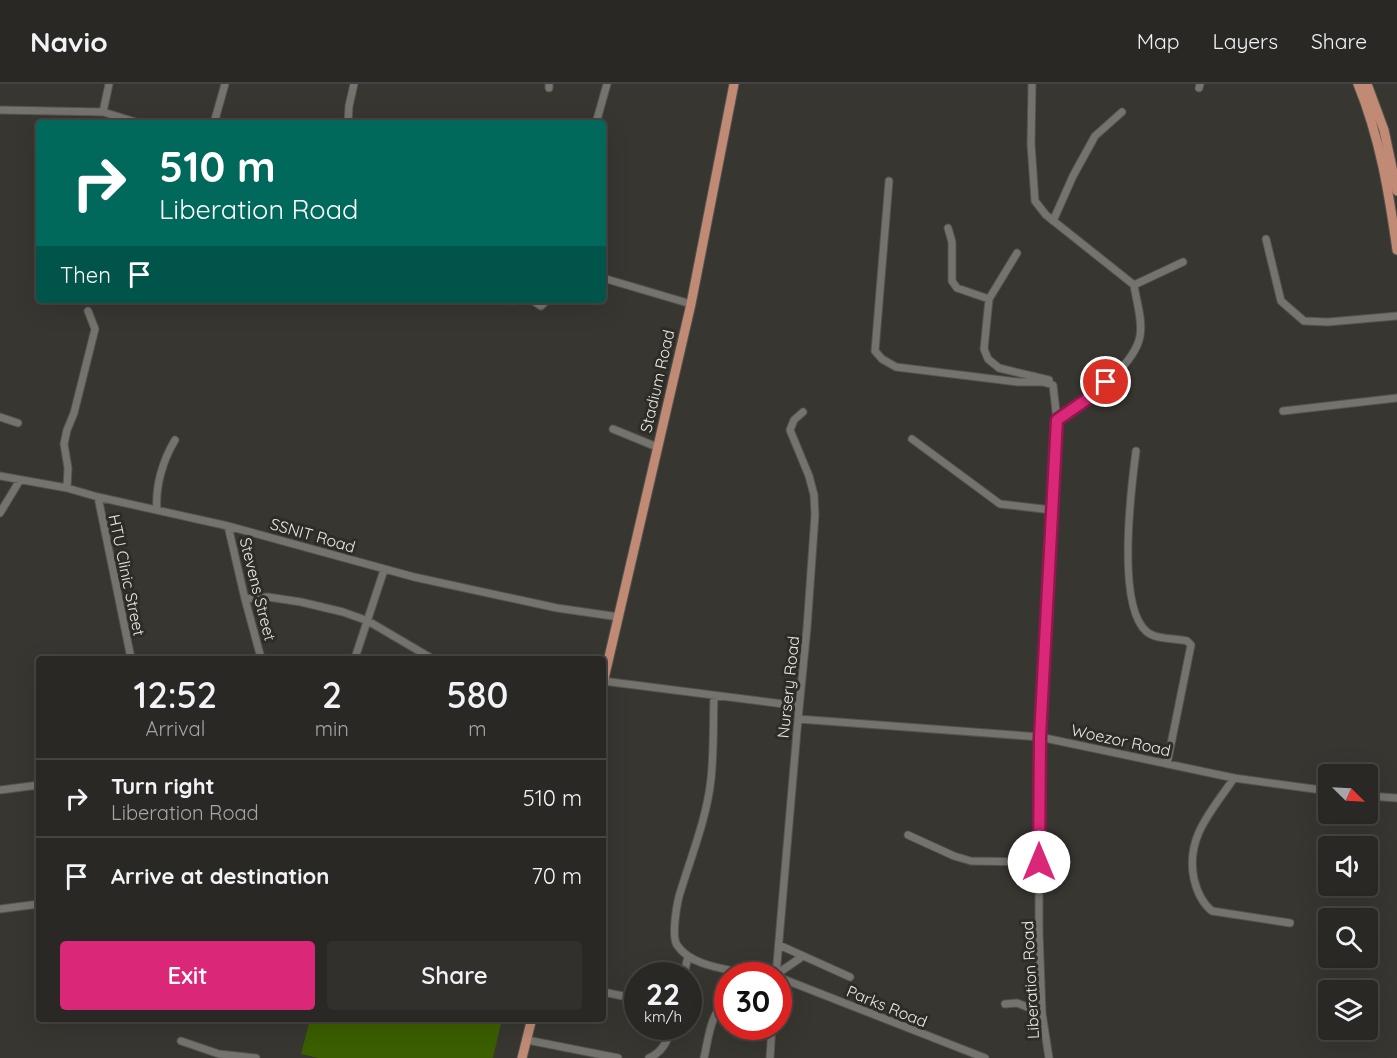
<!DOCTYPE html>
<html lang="en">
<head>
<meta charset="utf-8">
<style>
  body { margin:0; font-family:Quicksand,sans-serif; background:#31302d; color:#f1f3f6; height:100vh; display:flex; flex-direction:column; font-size:22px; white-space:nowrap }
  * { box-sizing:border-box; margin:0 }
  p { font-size:20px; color:#a5a6a7 }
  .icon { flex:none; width:33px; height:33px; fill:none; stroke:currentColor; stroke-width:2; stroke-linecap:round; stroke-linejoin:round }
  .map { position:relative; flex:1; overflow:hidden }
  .details { position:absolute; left:36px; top:572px; width:570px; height:366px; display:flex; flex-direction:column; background:#292825; border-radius:6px; box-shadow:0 6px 24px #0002,0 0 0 2px #454442 }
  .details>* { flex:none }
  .top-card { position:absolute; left:36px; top:36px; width:570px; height:183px; border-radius:6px; box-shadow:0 6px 24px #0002,0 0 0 2px #454442; background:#00695c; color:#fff; overflow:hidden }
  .needle { width:39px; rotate:114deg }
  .tools { position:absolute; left:1318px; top:680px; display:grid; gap:12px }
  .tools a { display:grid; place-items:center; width:60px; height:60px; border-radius:6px; background:#292825; box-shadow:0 6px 24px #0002,0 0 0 2px #454442; font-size:30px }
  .speed { position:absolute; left:624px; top:878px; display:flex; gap:12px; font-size:30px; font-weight:700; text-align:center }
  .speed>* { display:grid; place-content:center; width:78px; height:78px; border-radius:50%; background:#292825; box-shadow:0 6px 24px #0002,0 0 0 2px #454442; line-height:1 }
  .speed small { font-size:15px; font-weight:400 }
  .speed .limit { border:9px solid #d22; background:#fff; color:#111 }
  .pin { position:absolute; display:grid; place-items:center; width:51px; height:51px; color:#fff; margin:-26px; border:3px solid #fff; border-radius:50%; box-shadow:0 2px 6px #0007 }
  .me { position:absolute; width:66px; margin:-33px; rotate:0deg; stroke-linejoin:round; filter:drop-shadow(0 0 4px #0008) }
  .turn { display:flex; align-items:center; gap:21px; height:126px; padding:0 24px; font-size:27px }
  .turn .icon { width:78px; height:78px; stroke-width:2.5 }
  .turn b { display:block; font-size:42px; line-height:51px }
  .then { display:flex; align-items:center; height:57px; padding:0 24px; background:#0003; gap:12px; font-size:22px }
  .eta { display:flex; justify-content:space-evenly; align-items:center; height:102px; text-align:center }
  .eta b { font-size:36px; font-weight:600; line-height:42px }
  .button { display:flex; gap:12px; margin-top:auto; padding:12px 24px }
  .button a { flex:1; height:69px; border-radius:6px; background:#db2777; color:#fff; font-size:24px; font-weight:600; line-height:69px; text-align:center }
  .button a+a { background:#31302d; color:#f1f3f6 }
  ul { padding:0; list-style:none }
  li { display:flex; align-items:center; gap:18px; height:78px; padding:0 24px; border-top:2px solid #454442 }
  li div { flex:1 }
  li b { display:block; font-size:22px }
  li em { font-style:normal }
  header { display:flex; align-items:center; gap:36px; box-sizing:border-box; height:84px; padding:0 30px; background:#292825; border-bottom:2px solid #454442 }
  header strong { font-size:28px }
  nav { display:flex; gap:33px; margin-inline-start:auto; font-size:21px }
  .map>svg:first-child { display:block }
  .green { fill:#3b5e00 }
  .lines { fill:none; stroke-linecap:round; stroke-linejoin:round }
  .minor-casing { stroke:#54534f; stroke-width:9 }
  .major-casing { stroke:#54534f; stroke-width:11 }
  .minor { stroke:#75736d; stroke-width:7 }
  .major { stroke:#c18a74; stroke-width:9 }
  .route-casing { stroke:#8e194d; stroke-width:15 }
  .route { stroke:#db2777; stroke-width:10 }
  .labels { text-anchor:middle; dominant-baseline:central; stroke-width:6; stroke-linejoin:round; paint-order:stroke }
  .street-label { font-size:16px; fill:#ecebe8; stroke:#2d2c27 }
</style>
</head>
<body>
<header>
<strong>Navio</strong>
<nav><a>Map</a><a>Layers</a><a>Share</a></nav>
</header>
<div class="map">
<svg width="1397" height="974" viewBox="0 0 1397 974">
  <rect width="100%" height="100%" fill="#373631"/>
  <path class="green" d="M310 935V934L502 935 493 974H318L301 970Z"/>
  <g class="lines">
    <defs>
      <path id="minor" d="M1032 0 1031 60 1035 117 1046 131 1134 201C1136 216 1143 236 1140 252 1134 285 1082 317 1057 336L1040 653 1039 719V848L1042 929 1049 974
        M549 4V0
        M1199 4 1200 0
        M0 26 103 28 139 39
        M103 28 109 0
        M214 39 225 0
        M348 39 349 22 354 0
        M596 39 607 0
        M889 97 875 267 882 275 896 283 1018 298H1043L1053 301 1057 336
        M1053 137 1073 92 1095 52 1122 28
        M948 144 952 158V197L957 204 989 215
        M1266 155 1281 217 1304 237 1328 238 1397 232
        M1017 169 989 215 984 265 988 275 999 284 1049 296
        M603 194 691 220
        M1134 201 1183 178
        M532 216 541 222 547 216
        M512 217 515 216
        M1283 327 1397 314
        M0 333 18 339
        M613 345 657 363
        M912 355 1000 420 1052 426
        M1136 367C1131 405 1116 522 1147 548 1157 556 1175 554 1187 557L1191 561 1167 680
        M0 392 67 404 98 413 228 442 414 493 557 524 619 533
        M67 404 68 384 64 360 67 346 74 329 95 245 88 227
        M98 413 131 574
        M157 426C155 402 163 376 175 356
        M0 429 20 396
        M228 442 245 515 261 574
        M245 515 268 513 301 518 343 528 368 537 431 574
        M355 574 384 486
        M603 597 799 622
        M714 612C713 639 714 668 711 695 707 733 692 770 681 806 677 817 671 852 677 861 691 883 729 885 752 891
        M798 635 1040 653 1234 694 1329 707
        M1234 694C1212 727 1185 753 1194 795 1197 808 1202 819 1212 827L1290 839
        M0 706 39 701
        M1368 712 1397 714
        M908 751 954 772 971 777 1039 778
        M0 825 39 820
        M779 861 850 893
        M777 890 803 872
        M684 891 688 872
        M776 891 798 635 807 544 815 431 814 411 809 392 790 346 794 336 803 328
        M778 893 985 974
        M603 908 638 915
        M1005 920 1017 919 1042 929
        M527 956 618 974
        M181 957 219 970 256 974
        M649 974C663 968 668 956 672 942
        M704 974C709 952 710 930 728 914
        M770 974 772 942"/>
      <path id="major" d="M1358 0C1380 54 1389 109 1397 166
        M1367 0 1384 46 1397 107
        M603 599 691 220 734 0
        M522 974 532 934"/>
    </defs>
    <use href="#minor" class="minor-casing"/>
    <use href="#major" class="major-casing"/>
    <use href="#minor" class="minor"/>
    <use href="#major" class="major"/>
  </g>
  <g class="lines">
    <defs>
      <path id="route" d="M1039 778 1040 653 1057 336 1093 311 1106 298"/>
    </defs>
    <use href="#route" class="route-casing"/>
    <use href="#route" class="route"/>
  </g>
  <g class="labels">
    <g class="street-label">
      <text transform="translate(657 297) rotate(-77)">Stadium Road</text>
      <text transform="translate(313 451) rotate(16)">SSNIT Road</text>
      <text transform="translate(127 491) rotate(78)">HTU Clinic Street</text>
      <text transform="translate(258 505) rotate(76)">Stevens Street</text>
      <text transform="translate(788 603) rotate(-84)">Nursery Road</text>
      <text transform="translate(1121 656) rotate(12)">Woezor Road</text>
      <text transform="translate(1030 896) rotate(-93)">Liberation Road</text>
      <text transform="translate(887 922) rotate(22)">Parks Road</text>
    </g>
  </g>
</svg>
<div class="tools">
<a><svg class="needle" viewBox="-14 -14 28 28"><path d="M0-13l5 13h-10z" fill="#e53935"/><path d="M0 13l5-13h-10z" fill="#a5a6a7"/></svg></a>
<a><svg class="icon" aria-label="sound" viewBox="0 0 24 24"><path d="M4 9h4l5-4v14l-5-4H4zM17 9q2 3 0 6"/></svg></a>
<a><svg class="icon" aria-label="search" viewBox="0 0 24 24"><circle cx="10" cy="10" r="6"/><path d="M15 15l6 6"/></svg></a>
<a><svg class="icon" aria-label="layers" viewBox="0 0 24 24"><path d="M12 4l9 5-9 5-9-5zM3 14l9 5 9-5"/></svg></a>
</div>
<div class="speed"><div>22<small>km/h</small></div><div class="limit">30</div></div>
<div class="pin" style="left:1106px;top:298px;background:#d93025"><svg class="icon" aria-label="arrive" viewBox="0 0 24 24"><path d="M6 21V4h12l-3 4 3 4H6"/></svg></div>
<svg class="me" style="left:1039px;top:778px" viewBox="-20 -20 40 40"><circle r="19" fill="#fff"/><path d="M0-13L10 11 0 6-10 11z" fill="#db2777"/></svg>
<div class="top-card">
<div class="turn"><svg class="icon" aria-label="right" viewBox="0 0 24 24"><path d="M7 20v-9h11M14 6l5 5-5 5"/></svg><div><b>510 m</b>Liberation Road</div></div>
<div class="then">Then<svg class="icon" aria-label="arrive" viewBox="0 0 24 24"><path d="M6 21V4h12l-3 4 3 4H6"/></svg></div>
</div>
<section class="details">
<div class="eta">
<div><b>12:52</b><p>Arrival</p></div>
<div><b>2</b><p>min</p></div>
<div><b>580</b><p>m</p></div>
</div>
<ul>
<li><svg class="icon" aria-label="right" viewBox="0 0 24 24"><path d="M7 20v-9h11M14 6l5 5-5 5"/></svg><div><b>Turn right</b><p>Liberation Road</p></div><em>510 m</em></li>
<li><svg class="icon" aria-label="arrive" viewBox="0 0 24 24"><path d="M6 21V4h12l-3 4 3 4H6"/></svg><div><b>Arrive at destination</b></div><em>70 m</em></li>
</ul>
<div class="button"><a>Exit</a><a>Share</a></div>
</section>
</div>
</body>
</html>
